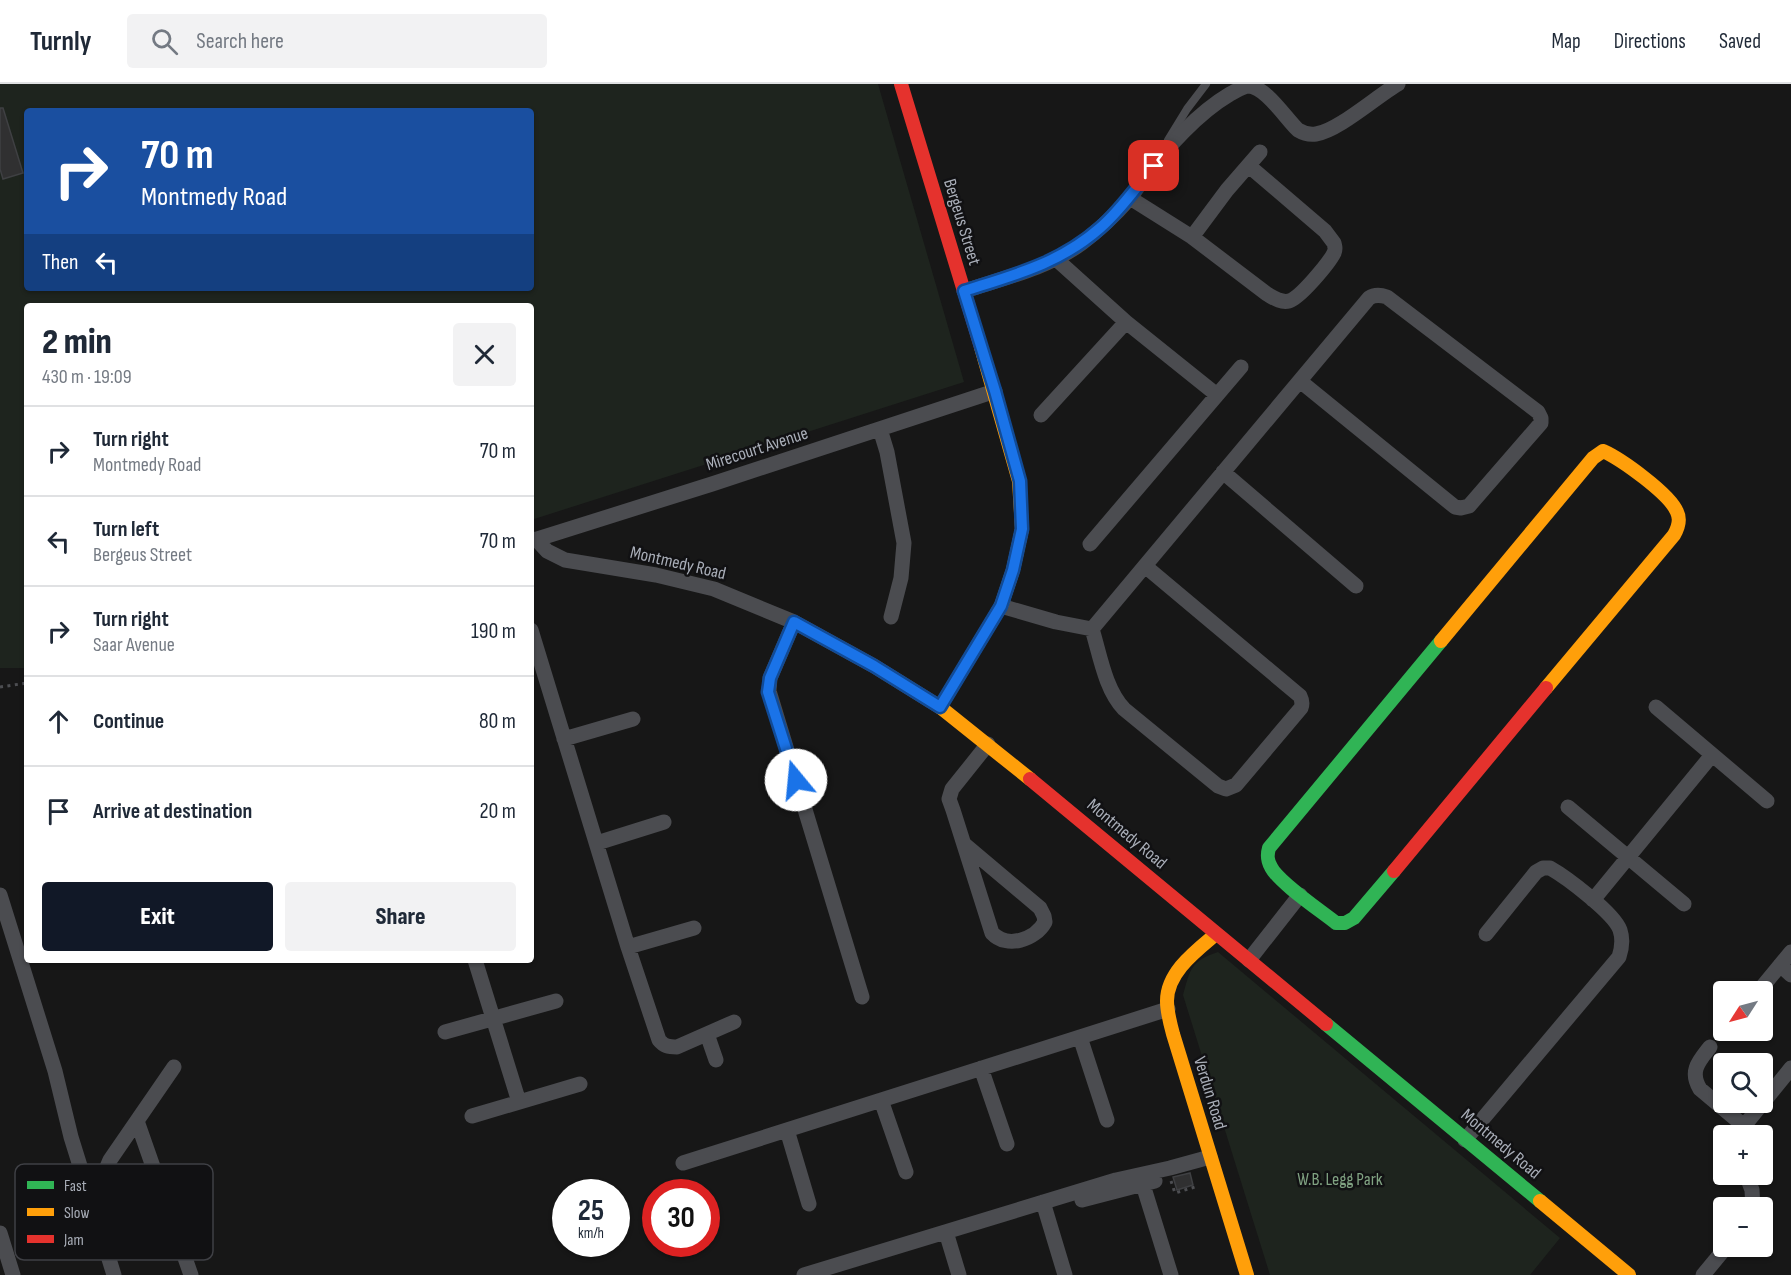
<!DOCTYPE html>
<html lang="en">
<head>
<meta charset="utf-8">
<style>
  body { margin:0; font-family:"Sofia Sans Condensed",sans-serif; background:#f2f2f3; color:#1f2937; height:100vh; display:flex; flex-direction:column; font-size:22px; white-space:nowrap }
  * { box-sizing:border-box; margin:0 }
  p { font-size:20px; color:#747a83 }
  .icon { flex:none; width:33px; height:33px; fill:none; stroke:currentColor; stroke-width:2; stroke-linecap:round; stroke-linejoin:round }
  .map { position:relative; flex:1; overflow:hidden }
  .panel { position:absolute; left:24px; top:219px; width:510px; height:660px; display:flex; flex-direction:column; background:#fff; border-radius:6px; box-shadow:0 2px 4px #0004 }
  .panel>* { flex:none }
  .hud { position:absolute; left:24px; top:24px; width:510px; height:183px; border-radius:6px; box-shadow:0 2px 4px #0004; background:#1a4fa0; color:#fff; overflow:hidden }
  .needle { width:39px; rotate:234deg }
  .fabs { position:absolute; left:1713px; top:897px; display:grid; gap:12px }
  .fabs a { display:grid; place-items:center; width:60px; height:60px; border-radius:6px; background:#fff; box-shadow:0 2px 4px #0004; font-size:30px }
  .speed { position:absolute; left:552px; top:1095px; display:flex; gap:12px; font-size:30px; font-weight:700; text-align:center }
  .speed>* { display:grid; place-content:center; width:78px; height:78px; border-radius:50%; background:#fff; box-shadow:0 2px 4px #0004; line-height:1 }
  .speed small { font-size:15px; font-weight:400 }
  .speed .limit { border:9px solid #d22; background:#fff; color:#111 }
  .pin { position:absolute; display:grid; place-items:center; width:51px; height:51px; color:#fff; margin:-26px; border-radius:12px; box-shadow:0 3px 9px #0006 }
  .me { position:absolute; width:66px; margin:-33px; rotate:343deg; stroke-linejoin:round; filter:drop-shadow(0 0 4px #0008) }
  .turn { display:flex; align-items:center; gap:21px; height:126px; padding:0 18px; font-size:27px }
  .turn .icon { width:78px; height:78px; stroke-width:2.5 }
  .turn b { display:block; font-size:42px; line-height:51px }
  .then { display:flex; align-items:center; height:57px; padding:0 18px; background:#0003; gap:12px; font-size:22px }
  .round { display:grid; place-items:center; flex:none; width:63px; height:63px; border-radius:6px; background:#f2f2f3 }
  .summary { display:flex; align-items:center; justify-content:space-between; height:102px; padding:0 18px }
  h1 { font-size:36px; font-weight:800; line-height:45px }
  .cta { display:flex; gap:12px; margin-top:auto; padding:12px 18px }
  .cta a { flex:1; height:69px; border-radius:6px; background:#111827; color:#fff; font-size:24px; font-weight:800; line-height:69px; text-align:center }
  .cta a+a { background:#f2f2f3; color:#1f2937 }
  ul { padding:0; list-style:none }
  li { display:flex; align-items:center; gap:18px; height:90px; padding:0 18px; border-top:2px solid #e0e1e3 }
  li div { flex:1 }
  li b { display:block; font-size:22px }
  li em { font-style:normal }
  header { display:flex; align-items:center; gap:36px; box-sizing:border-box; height:84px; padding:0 30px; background:#fff; border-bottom:2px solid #e0e1e3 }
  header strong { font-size:28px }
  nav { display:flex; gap:33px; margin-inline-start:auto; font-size:21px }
  .search { width:420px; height:54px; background:#f2f2f3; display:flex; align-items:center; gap:15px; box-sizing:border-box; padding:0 21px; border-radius:6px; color:#747a83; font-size:22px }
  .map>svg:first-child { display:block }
  .green { fill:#1e241e; fill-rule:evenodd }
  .building { fill:#303031; stroke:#3f4043; stroke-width:1.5 }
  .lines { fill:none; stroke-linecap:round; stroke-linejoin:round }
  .path { stroke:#4d4e52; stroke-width:3; stroke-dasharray:3 4.5; stroke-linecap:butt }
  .lane { stroke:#4b4c50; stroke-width:8 }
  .street { stroke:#4b4c50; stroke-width:15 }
  .fast { stroke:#30b455; stroke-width:14 }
  .slow { stroke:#ff9f0a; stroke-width:14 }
  .jam { stroke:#e5322d; stroke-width:14 }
  .route-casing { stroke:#114b97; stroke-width:15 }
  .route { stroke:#1a73e8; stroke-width:10 }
  .labels { text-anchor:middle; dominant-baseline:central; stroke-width:5; stroke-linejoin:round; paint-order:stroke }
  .street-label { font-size:18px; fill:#a9aeb8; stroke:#111113 }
  .park-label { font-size:18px; fill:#80a282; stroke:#111113 }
  .key { fill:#111113; stroke:#3f4045; stroke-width:1.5 }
  .key-label { font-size:16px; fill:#a9aeb8 }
</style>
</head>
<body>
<header>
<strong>Turnly</strong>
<div class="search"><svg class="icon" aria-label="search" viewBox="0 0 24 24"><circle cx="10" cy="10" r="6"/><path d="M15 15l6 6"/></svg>Search here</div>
<nav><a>Map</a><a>Directions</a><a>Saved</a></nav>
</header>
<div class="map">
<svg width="1791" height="1191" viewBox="0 0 1791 1191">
  <rect width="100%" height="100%" fill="#171717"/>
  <path class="green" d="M0 0H878L964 298 531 436V222H27V584H0ZM27 27H531V204H27Z
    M1218 868 1560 1154 1530 1191H1270L1183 911C1190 885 1191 877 1218 868Z"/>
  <path class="building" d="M0 24H3L23 89 3 95 0 85Z
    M1190 1089 1193 1101 1177 1106 1173 1093Z"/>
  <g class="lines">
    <path class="path" d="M0 603 27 599
      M1171 1097 1175 1109 1195 1103"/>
    <path class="lane" d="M1168 56 1187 25 1206 0"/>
    <path class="street" d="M1130 114 1192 153 1267 210C1274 214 1281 219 1289 217 1300 214 1329 179 1334 169 1336 164 1335 164 1334 159L1325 147 1249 82
      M1192 153 1227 106 1260 68
      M1056 175 1126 238 1217 311
      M964 207C1004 194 1048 184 1082 159 1099 146 1115 131 1129 115 1135 108 1139 100 1145 93 1167 63 1198 29 1230 10 1235 8 1241 3 1247 2 1265 1 1286 35 1298 46 1303 49 1310 51 1316 50 1338 47 1377 12 1398 0
      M1041 331 1126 238
      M880 345 887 368 904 459 901 494 891 533
      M1223 388 1356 502
      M536 455 547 467 565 476 656 491 714 505 794 538 874 582 940 623
      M531 457 712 400 995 307
      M1090 460 1241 283
      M1001 522 1056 538 1092 545 1369 214C1375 210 1381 211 1387 213L1538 328 1541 334V339L1469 422 1461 424 1455 423 1300 297
      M794 538 770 594 769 607 862 913
      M1092 545C1100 571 1105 605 1124 625L1218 702 1226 705 1236 701 1301 624C1303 619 1302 616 1300 612L1145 482
      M531 546 628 863 659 956C664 962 668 963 677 963L734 938
      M1656 623 1767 717
      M564 655 633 635
      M1568 723 1684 820
      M597 759 664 738
      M964 760 1040 824 1044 832 1045 838C1035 856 1007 865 992 849L953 726 949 715 952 705 988 660
      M0 811 55 987 71 1053 114 1191
      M1593 816 1712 671
      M628 863 694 844
      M475 876 519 1018
      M1249 876 1300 811
      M1780 881 1791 891
      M1758 908 1791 868
      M445 948 556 917
      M707 950 716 976
      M1080 953 1107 1036
      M1710 963C1699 977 1689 987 1700 1005L1744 1042
      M981 984 1007 1060
      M881 1016 906 1088
      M472 1032 580 1000
      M137 1037 191 1191
      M787 1046 809 1120
      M1739 1052 1744 1042 1791 984
      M1465 1056 1619 873C1622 864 1623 855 1620 846 1614 829 1566 793 1550 784H1543L1536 788 1486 850
      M683 1079 1168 925
      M1746 1090 1752 1106 1753 1124
      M1140 1091 1171 1191
      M1082 1116 1155 1097
      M1043 1118 1065 1191
      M95 1130 105 1088 110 1076 174 983
      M946 1148 959 1191
      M0 1149 13 1191
      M804 1191 1116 1096 1170 1084 1210 1073
      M1703 1191 1727 1162"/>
    <path class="fast" d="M1394 787 1354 834 1345 839H1336C1321 827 1278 798 1271 783 1267 776 1267 771 1269 764L1441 557
      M1326 940 1540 1117"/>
    <path class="slow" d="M981 263 1019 397 1022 445 1013 486 1001 522 940 623 1030 695
      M1441 557 1593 374 1603 367
      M1546 604 1674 451C1678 444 1681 436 1677 428 1670 410 1621 375 1603 367
      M1216 850C1196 867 1167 888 1167 917 1167 928 1170 939 1173 950L1247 1191
      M1540 1117 1629 1191"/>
    <path class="jam" d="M901 0 981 263
      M1030 695 1326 940
      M1394 787 1546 604"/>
  </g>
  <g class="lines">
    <defs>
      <path id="route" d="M796 696 768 608 770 594 794 538 874 582 940 623 1001 522 1013 486 1022 445 1020 397 995 307 964 207C1014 191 1059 180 1100 144 1121 126 1136 103 1154 82"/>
    </defs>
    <use href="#route" class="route-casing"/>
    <use href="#route" class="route"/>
  </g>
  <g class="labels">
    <g class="street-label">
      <text transform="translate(962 138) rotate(73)">Bergeus Street</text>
      <text transform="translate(757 365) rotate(-18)">Mirecourt Avenue</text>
      <text transform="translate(678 479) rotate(13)">Montmedy Road</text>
      <text transform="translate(1127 750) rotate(40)">Montmedy Road</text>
      <text transform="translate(1210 1009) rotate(73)">Verdun Road</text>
      <text transform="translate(1501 1060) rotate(40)">Montmedy Road</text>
    </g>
    <g class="park-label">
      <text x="1340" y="1095">W.B. Legg Park</text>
    </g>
  </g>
  <rect x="15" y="1080" width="198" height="96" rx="9" class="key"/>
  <rect x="27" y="1097" width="27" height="8" fill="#30b455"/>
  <rect x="27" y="1124" width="27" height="8" fill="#ff9f0a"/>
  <rect x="27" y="1151" width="27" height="8" fill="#e5322d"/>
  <g class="key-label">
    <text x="64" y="1107">Fast</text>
    <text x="64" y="1134">Slow</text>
    <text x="64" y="1161">Jam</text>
  </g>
</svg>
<div class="fabs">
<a><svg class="needle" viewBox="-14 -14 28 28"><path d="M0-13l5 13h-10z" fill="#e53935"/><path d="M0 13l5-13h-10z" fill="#747a83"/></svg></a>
<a><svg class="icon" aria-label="search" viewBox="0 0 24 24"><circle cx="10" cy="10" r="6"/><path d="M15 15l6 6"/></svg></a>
<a>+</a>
<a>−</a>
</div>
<div class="speed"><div>25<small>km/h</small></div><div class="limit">30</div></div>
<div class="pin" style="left:1154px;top:82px;background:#d93025"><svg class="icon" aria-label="arrive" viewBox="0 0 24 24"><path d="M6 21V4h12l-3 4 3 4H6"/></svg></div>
<svg class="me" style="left:796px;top:696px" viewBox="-20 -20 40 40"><circle r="19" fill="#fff"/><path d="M0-13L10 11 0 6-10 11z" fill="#1a73e8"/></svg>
<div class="hud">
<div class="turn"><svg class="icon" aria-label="right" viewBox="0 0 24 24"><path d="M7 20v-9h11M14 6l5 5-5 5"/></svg><div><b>70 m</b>Montmedy Road</div></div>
<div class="then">Then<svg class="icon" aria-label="left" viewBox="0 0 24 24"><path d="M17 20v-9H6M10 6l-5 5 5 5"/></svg></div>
</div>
<section class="panel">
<div class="summary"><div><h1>2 min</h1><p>430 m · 19:09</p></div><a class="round"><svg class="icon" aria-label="close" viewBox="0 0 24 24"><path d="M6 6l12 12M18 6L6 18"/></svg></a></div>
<ul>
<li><svg class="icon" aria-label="right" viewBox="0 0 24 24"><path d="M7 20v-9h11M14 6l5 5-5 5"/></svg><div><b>Turn right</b><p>Montmedy Road</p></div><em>70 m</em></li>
<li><svg class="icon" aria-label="left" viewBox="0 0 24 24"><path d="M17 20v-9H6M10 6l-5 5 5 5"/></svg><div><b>Turn left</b><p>Bergeus Street</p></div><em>70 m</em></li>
<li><svg class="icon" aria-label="right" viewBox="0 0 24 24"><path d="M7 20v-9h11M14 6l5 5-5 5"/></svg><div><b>Turn right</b><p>Saar Avenue</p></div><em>190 m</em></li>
<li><svg class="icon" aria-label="ahead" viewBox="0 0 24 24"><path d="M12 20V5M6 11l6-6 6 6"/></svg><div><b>Continue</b></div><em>80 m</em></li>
<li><svg class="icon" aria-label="arrive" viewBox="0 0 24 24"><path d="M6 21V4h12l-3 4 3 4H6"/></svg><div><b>Arrive at destination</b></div><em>20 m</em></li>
</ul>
<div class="cta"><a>Exit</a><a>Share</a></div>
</section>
</div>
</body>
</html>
